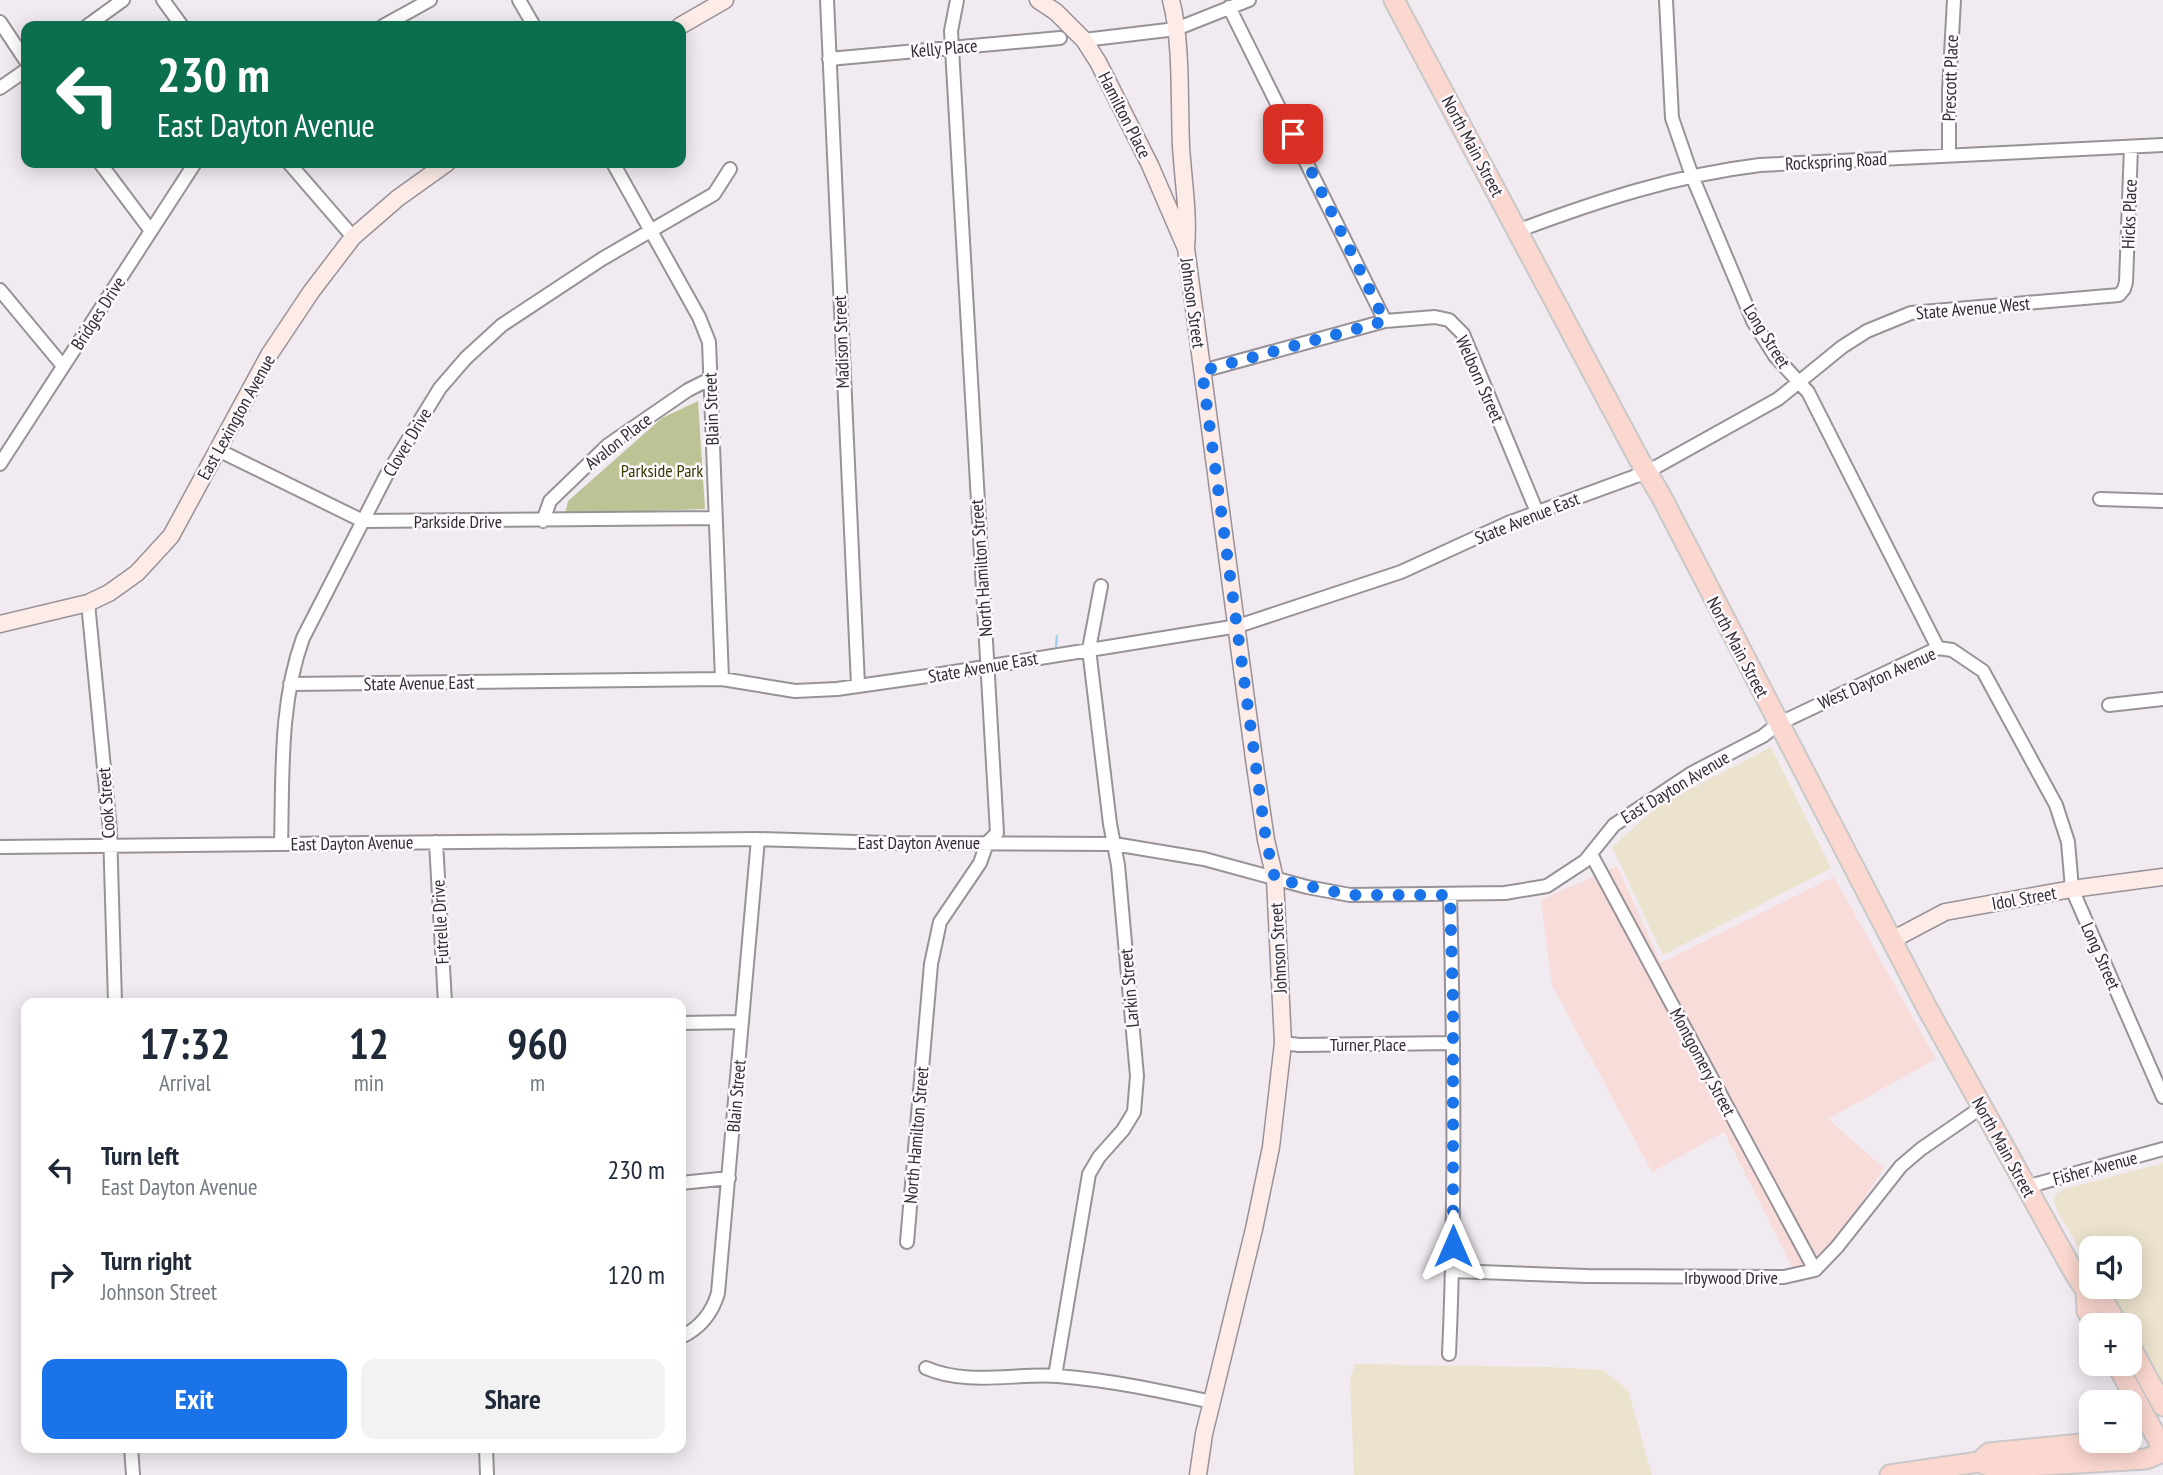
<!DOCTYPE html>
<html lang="en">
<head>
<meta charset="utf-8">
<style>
  body { margin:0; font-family:"PT Sans Narrow",sans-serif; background:#f2f2f3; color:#1f2937; height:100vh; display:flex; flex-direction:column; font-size:26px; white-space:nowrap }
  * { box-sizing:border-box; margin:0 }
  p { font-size:23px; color:#747a83 }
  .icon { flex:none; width:38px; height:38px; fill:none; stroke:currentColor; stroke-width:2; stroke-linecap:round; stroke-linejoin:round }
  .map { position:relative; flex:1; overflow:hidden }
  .drawer { position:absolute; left:21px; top:998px; width:665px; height:455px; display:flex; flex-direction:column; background:#fff; border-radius:14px; box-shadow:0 4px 18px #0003 }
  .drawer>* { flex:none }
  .guide { position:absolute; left:21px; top:21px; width:665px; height:147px; border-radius:14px; box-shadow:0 4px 18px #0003; background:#0b6e4f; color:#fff; overflow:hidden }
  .fabs { position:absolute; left:2079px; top:1236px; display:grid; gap:14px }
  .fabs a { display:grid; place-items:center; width:63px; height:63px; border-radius:14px; background:#fff; box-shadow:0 4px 18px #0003; font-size:35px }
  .pin { position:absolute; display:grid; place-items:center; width:60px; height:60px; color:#fff; margin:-30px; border-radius:14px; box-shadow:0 4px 10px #0006 }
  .me { position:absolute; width:77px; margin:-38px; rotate:0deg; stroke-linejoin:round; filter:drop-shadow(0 0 5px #0008) }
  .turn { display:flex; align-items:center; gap:24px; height:147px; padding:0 21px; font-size:32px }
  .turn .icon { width:91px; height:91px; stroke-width:2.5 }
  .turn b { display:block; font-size:49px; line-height:60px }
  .eta { display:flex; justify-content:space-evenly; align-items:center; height:119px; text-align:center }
  .eta b { font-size:42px; font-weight:700; line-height:49px }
  .button { display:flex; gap:14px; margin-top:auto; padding:14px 21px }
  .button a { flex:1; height:80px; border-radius:14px; background:#1a73e8; color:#fff; font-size:28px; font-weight:700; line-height:80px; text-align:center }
  .button a+a { background:#f2f2f3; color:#1f2937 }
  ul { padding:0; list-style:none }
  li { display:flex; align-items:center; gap:21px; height:105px; padding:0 21px }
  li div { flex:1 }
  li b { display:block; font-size:26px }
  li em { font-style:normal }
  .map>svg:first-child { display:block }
  .commercial { fill:#ece3ce }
  .industrial { fill:#f7dcda }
  .green { fill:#bcc395 }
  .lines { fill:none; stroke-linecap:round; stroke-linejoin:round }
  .stream { stroke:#a1d2ef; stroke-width:2.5 }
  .street-casing { stroke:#989298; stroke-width:16 }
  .secondary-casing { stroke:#989298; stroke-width:19 }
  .primary-casing { stroke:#c9c8c9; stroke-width:23 }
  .street { stroke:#fff; stroke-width:12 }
  .secondary { stroke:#fcebe7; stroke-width:16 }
  .primary { stroke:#fad7cf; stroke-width:19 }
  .route { stroke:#1a73e8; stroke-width:12; stroke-dasharray:0 21.6 }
  .labels { text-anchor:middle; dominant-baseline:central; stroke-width:5; stroke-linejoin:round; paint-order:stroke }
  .street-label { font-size:18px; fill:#2f2d2f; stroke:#fef9ff }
  .park-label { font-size:18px; fill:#363b00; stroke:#fef9ff }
</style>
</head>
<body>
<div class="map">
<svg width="2163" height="1475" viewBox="0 0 2163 1475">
  <rect width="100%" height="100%" fill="#f1ebf1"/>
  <path class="commercial" d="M1771 747 1831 868 1663 955 1612 847 1658 806Z
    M2163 1163V1384L2130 1330V1325H2127L2103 1286H2130V1248H2091V1267L2059 1215 2054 1202 2055 1195 2064 1189Z
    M1355 1364 1549 1367 1603 1370 1628 1390 1652 1475H1354L1350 1380Z"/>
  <path class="industrial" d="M1617 866 1661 963 1834 877 1936 1059 1828 1119 1884 1168 1829 1252 1793 1269 1724 1132 1652 1172 1552 985 1541 900Z"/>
  <path class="green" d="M698 401 705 509 565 514 568 501 662 418Z"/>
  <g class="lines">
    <path class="stream" d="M1056 646 1057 636"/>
    <defs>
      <path id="street" d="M163 0 182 26
        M519 0 534 26
        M827 0 858 685
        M1666 0 1672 118 1692 176 1753 321 1775 356 1808 392 1938 648
        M1229 7 1385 321
        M0 22 26 61
        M87 26 123 0
        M383 26 430 0
        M1084 40 1176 29 1249 0
        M829 59 1060 38
        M0 88 26 70
        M1949 155V91L1954 0
        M100 163 151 231
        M289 163 353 237
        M613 163 699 317 709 342 722 679
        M1517 231C1597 201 1676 175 1760 165L2163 145
        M0 290 63 366
        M1202 371 1385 321 1435 317 1449 320 1463 334 1537 512
        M218 450 363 521 715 518
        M0 464 195 163
        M2100 499 2163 501
        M543 521 550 501 608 445 688 390 710 379
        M88 603 110 830 115 1003
        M290 684 722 679 795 691 837 689 935 675 1238 626 1401 572 1508 523 1647 472 1778 399 1842 347 1867 331 1911 313 2119 295 2124 289 2126 282 2131 147
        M2109 705 2163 699
        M436 842 445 1003
        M281 844C283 775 279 704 303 638L386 476 440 388 466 358 502 325 602 259 714 194 730 169
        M0 847 758 839 888 843 1114 844 1204 859 1307 887 1350 895 1505 893 1547 886 1585 861 1614 825 1692 773 1763 736 1778 724 1938 648 1952 650 1983 671 2056 805 2068 842 2072 889 2163 1097
        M1591 854 1815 1270
        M681 1023 742 1022
        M1283 1043 1299 1045 1453 1043
        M681 1183 729 1178
        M2026 1187 2163 1149
        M907 1242 931 964 940 922 980 863 987 843 997 833 951 31 957 0
        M1453 1271 1587 1276 1784 1277 1815 1270 1837 1247 1901 1166 1921 1149 1982 1107
        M681 1337C700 1328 712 1314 718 1293L758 839
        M1449 1354C1456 1201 1454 1047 1450 895
        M926 1368C967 1386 1015 1373 1058 1376 1110 1380 1161 1391 1212 1402
        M1055 1376 1089 1174 1099 1157 1123 1130 1134 1112 1137 1076 1118 865 1110 824 1089 649 1101 586
        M131 1447 133 1475
        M486 1447 487 1475"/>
      <path id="secondary" d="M1038 0 1056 12 1084 40 1098 62 1150 165 1185 246
        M1171 0C1182 41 1179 102 1181 146 1183 180 1189 213 1186 248L1254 759 1266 840 1275 879 1283 1043 1271 1147 1254 1229 1204 1434 1198 1475
        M680 26 725 0
        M0 624 88 603 109 593 137 573 171 536 269 355 311 292 353 237 398 198 447 163
        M1892 940 1945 912 2072 889 2163 877"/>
      <path id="primary" d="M1394 0 1640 461 1660 494 1926 1006 2072 1269 2086 1291 2105 1303 2118 1325
        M2086 1291 2087 1311 2095 1325
        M2130 1346 2163 1406
        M2116 1363 2163 1449
        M1979 1462 1989 1453 2122 1440
        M1890 1475 1979 1462 1994 1468 2146 1459 2163 1452"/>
    </defs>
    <use href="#street" class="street-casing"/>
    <use href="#secondary" class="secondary-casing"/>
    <use href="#primary" class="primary-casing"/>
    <use href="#street" class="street"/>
    <use href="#secondary" class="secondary"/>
    <use href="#primary" class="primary"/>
  </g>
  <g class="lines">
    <path class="route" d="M1293 134 1385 321 1202 371 1266 840 1275 879 1350 895H1450L1453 1003V1246"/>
  </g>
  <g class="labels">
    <g class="street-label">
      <text transform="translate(944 48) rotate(-5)">Kelly Place</text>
      <text transform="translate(1950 78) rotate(-88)">Prescott Place</text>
      <text transform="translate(1125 115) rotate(63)">Hamilton Place</text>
      <text transform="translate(1473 146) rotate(62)">North Main Street</text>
      <text transform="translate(1836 161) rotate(-3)">Rockspring Road</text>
      <text transform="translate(2129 214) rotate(-88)">Hicks Place</text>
      <text transform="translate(1193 303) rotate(82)">Johnson Street</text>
      <text transform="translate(1973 308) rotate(-5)">State Avenue West</text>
      <text transform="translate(98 313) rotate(-57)">Bridges Drive</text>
      <text transform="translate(1767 336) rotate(58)">Long Street</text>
      <text transform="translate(841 342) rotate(-92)">Madison Street</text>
      <text transform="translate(1480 379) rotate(66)">Welborn Street</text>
      <text transform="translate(711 409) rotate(-92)">Blain Street</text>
      <text transform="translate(236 417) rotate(-61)">East Lexington Avenue</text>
      <text transform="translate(618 441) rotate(-38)">Avalon Place</text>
      <text transform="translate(407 442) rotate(-59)">Clover Drive</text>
      <text transform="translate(1527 518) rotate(-22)">State Avenue East</text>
      <text x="458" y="521">Parkside Drive</text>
      <text transform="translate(981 568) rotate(-94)">North Hamilton Street</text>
      <text transform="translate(1738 647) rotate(62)">North Main Street</text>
      <text transform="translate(983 667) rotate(-10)">State Avenue East</text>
      <text transform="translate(1877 678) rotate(-24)">West Dayton Avenue</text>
      <text transform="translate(419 683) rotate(-1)">State Avenue East</text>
      <text transform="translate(1675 787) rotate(-31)">East Dayton Avenue</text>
      <text transform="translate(106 803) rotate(-94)">Cook Street</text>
      <text x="919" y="842">East Dayton Avenue</text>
      <text transform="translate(352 843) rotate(-1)">East Dayton Avenue</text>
      <text transform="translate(2024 898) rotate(-10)">Idol Street</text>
      <text transform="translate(440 922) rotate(-93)">Futrelle Drive</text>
      <text transform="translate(1278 948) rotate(-93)">Johnson Street</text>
      <text transform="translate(2101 956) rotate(66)">Long Street</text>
      <text transform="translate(1129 988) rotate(-95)">Larkin Street</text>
      <text x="1368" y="1044">Turner Place</text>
      <text transform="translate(1703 1062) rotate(62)">Montgomery Street</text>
      <text transform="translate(736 1096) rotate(-85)">Blain Street</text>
      <text transform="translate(916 1135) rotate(-85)">North Hamilton Street</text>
      <text transform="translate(2004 1147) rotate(61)">North Main Street</text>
      <text transform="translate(2095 1168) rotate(-15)">Fisher Avenue</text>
      <text x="1731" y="1277">Irbywood Drive</text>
    </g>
    <g class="park-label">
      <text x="662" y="470">Parkside Park</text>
    </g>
  </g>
</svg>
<div class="fabs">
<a><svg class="icon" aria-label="sound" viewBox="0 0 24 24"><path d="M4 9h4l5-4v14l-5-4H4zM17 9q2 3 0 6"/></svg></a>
<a>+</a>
<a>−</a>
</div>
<div class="pin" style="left:1293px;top:134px;background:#d93025"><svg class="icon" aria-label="arrive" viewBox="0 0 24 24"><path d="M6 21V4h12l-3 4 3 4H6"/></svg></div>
<svg class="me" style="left:1453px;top:1246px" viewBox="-20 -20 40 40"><path d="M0-17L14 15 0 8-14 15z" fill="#1a73e8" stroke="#fff" stroke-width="4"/></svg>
<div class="guide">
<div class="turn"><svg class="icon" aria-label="left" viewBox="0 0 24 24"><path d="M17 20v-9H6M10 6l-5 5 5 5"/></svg><div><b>230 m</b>East Dayton Avenue</div></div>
</div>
<section class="drawer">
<div class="eta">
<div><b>17:32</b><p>Arrival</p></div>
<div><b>12</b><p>min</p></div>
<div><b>960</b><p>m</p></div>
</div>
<ul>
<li><svg class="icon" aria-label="left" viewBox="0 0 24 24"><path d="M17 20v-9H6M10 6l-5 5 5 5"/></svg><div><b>Turn left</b><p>East Dayton Avenue</p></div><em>230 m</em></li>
<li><svg class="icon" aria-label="right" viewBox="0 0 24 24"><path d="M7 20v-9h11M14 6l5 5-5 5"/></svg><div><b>Turn right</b><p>Johnson Street</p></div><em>120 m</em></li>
</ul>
<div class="button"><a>Exit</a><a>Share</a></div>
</section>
</div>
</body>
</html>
